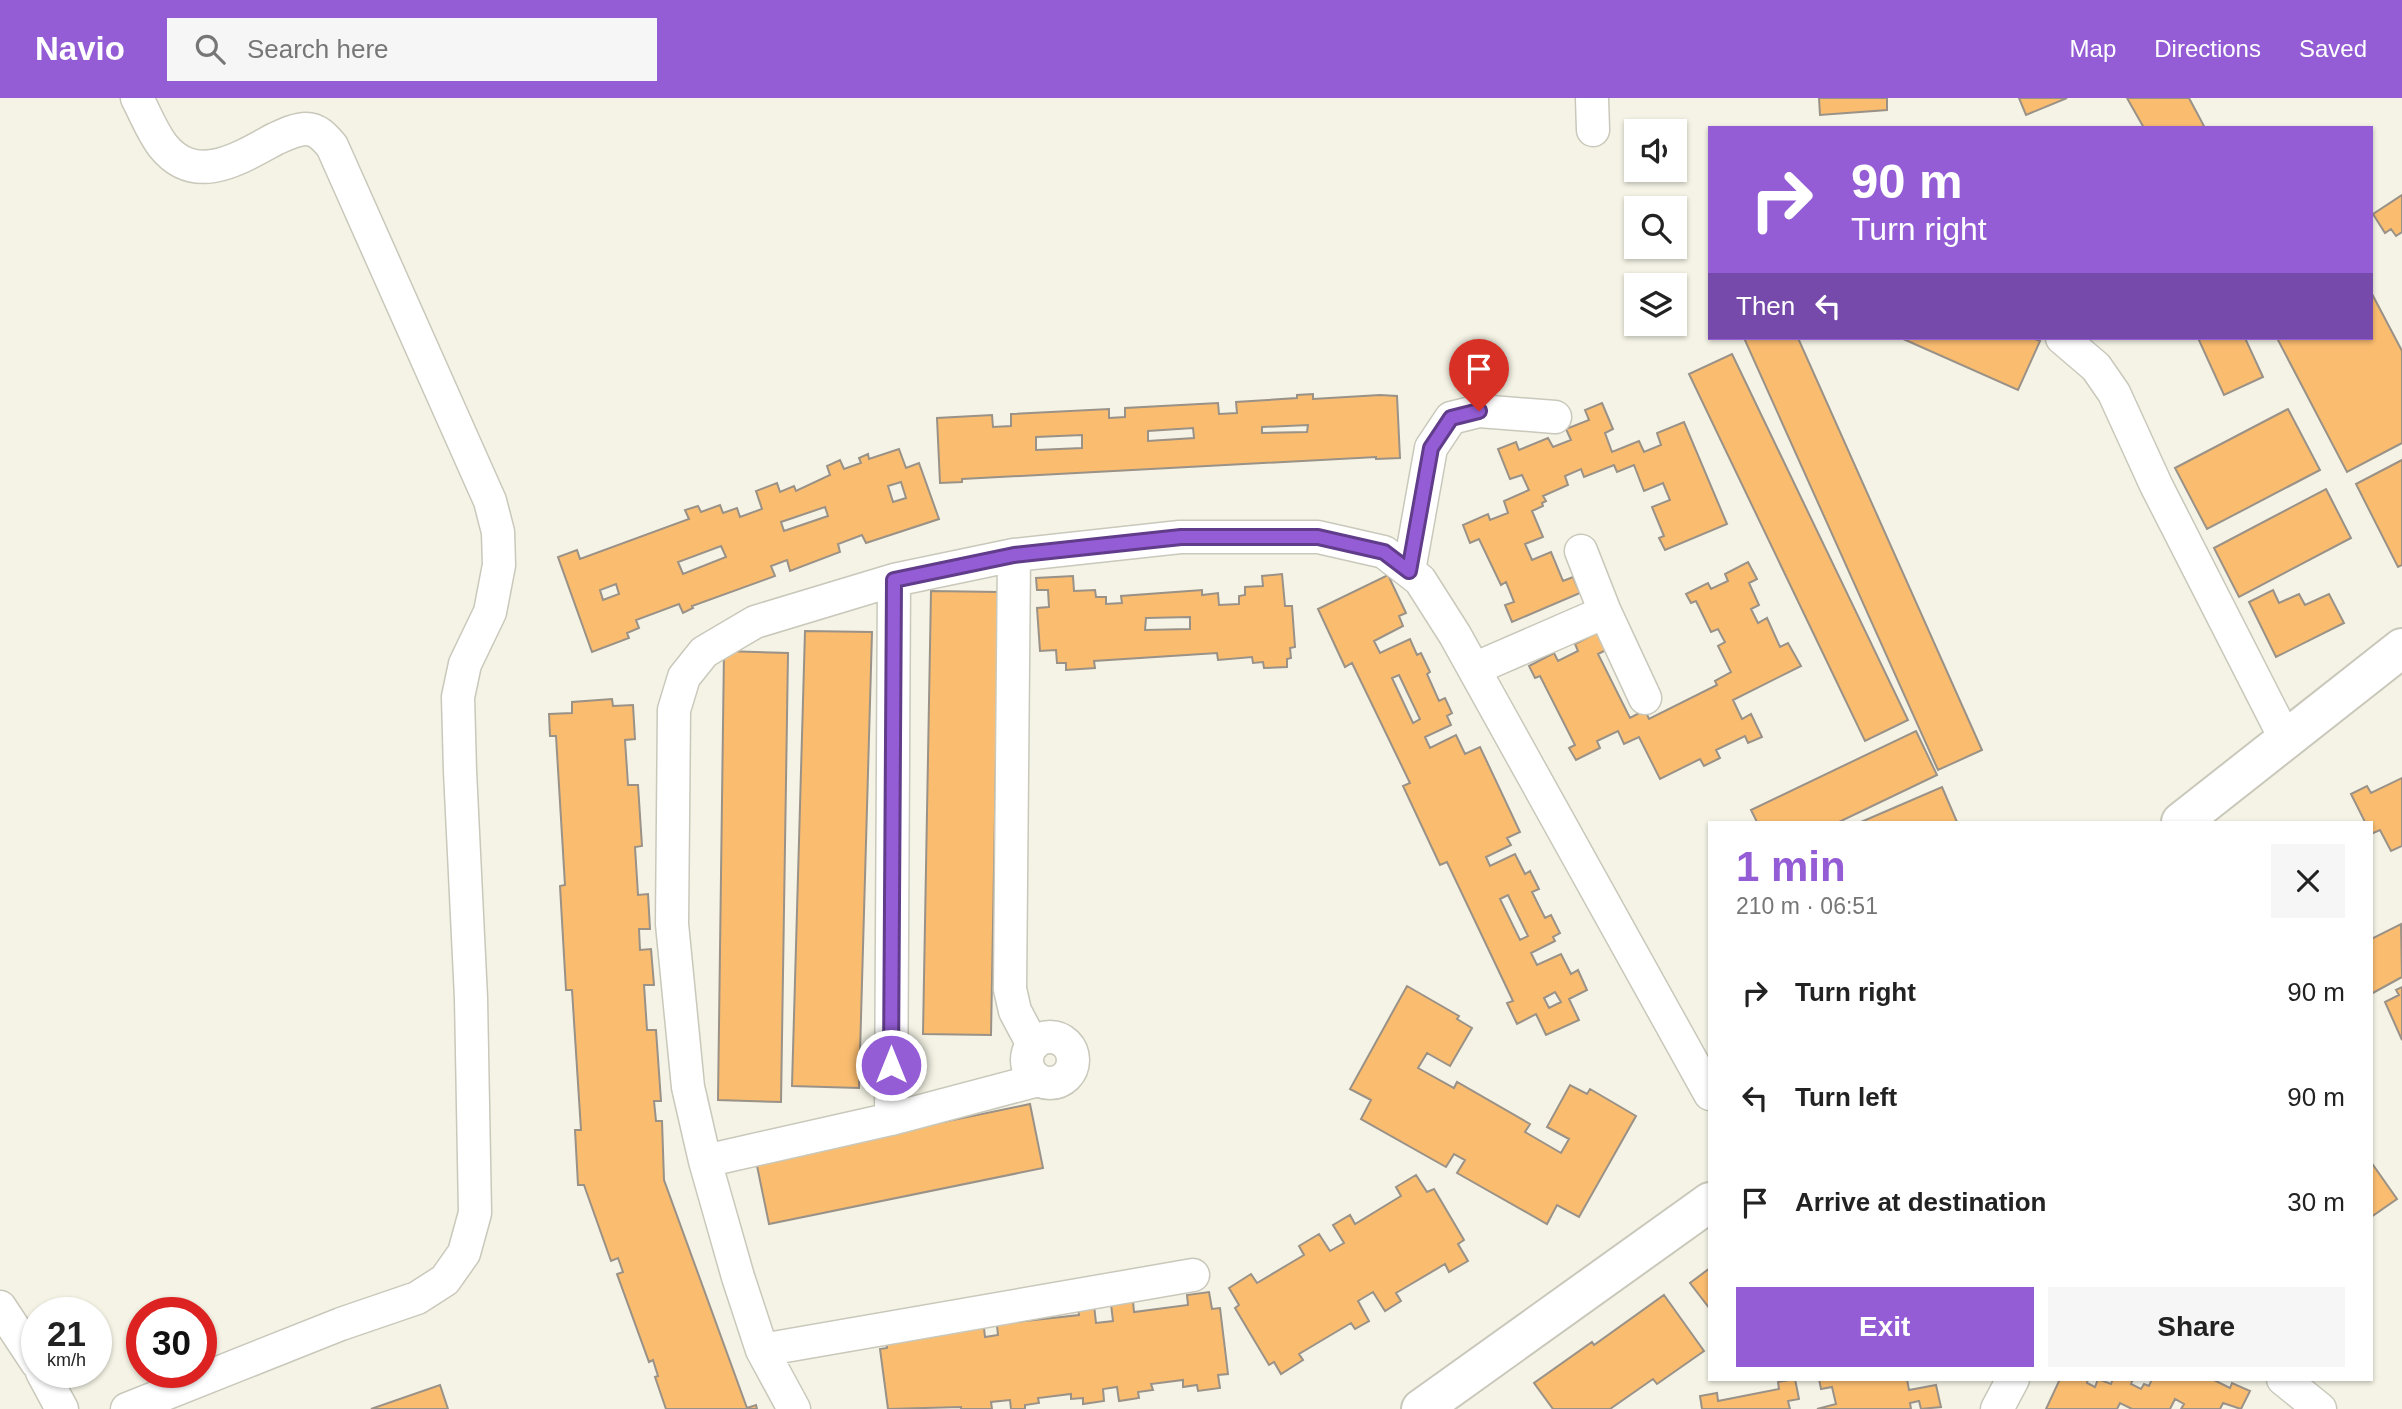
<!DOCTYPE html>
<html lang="en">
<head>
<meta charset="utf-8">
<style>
  body { margin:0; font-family:Helvetica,sans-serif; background:#f6f6f6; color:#222; height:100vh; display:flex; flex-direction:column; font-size:26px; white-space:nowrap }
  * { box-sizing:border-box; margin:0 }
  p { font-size:23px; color:#767676 }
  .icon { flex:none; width:38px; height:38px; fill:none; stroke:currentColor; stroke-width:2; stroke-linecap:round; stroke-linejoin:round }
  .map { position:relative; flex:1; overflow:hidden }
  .sheet { position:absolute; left:1708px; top:723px; width:665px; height:560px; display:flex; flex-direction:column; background:#fff; border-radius:0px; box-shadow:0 2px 5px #0004 }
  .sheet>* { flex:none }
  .guide { position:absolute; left:1708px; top:28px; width:665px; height:214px; border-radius:0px; box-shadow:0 2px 5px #0004; background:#945dd5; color:#fff; overflow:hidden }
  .tools { position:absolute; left:1624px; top:21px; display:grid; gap:14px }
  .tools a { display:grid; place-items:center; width:63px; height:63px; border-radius:0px; background:#fff; box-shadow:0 2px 5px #0004; font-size:35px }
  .speed { position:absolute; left:21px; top:1199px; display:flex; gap:14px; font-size:35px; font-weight:700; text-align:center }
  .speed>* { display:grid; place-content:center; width:91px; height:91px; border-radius:50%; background:#fff; box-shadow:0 2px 5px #0004; line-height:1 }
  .speed small { font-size:18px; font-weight:400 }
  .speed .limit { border:10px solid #d22; background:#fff; color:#111 }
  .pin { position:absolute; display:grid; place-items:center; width:60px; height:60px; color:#fff; margin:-72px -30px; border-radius:50% 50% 50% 0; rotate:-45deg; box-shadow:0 0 7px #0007 }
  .pin .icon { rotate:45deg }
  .me { position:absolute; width:77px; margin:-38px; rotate:0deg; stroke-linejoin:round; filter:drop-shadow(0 0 5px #0008) }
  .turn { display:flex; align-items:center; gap:24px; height:147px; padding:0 28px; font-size:32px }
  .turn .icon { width:91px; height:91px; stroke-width:2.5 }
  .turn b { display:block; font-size:49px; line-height:60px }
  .then { display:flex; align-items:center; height:66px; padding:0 28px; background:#0003; gap:14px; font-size:26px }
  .round { display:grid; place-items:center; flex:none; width:74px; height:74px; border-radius:0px; background:#f6f6f6 }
  .overview { display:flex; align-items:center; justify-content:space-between; height:119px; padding:0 28px }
  h1 { font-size:42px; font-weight:700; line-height:52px; color:#945dd5 }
  .button { display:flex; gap:14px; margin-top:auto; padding:14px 28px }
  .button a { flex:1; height:80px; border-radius:0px; background:#945dd5; color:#fff; font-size:28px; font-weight:700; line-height:80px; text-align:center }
  .button a+a { background:#f6f6f6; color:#222 }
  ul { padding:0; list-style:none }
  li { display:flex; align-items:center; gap:21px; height:105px; padding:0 28px }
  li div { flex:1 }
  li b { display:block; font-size:26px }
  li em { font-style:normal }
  header { display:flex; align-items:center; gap:42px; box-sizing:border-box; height:98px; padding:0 35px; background:#945dd5; color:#fff }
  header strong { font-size:33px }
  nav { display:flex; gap:38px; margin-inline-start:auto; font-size:24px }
  .search { width:490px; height:63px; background:#f6f6f6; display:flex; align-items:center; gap:18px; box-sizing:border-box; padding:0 24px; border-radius:0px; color:#767676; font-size:26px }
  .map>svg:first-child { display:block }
  .building { fill:#fabd70; stroke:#9a9187; stroke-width:2; fill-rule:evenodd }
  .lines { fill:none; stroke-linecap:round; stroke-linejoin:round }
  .minor-casing { stroke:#c9c8bb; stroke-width:35 }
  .tertiary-casing { stroke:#c9c8bb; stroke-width:42 }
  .minor { stroke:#fff; stroke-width:32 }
  .tertiary { stroke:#fff; stroke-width:38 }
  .route-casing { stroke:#603c8a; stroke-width:18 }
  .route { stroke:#945dd5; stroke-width:12 }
</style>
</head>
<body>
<header>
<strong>Navio</strong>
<div class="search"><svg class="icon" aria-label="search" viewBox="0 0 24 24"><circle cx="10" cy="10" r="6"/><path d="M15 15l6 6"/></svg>Search here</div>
<nav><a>Map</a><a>Directions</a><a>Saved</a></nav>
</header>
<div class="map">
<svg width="2402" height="1311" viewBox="0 0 2402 1311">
  <rect width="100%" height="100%" fill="#f4f3e5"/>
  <path class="building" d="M1819 0H1887V12L1820 17Z
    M2019 0H2067L2026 17Z
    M2127 0H2189L2205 30H2144Z
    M2402 97V134L2396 138 2391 131 2385 135 2373 116Z
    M2371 194 2402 253V345L2347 374 2277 240H2371Z
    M1744 240H1798L1982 652 1938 672Z
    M1901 240H2033L2040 243 2018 292Z
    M2198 240H2245L2263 279 2224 297Z
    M1732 256 1908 622 1865 643 1689 276Z
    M1313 296V301L1380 297 1397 298 1400 360 1376 361V359L962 381V384L940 385 937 320 992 317 993 329 1011 328V316L1109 311V320L1125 319V310L1218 305 1219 316 1237 315 1236 304 1297 300V297ZM1308 327 1307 334 1262 335V329ZM1193 330 1194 340 1148 343V333ZM1082 337V350L1036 352V339Z
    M1602 305 1613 331 1605 335 1612 354 1639 343 1644 354 1661 347 1657 335 1684 324 1727 426 1665 452 1659 440 1664 438 1652 409 1670 402 1663 385 1644 393 1634 367 1617 374 1614 367 1584 379 1581 371 1565 378 1568 387 1543 398 1546 403 1542 405 1543 408 1532 413 1543 439 1525 446 1532 462 1551 454 1563 483 1573 479 1580 495 1512 524 1505 507 1514 504 1506 484 1501 487 1479 441 1470 445 1463 427 1488 416 1490 422 1508 415 1504 403 1529 392 1522 377 1510 381 1498 351 1516 344 1519 352 1548 340 1553 349 1571 342 1566 331 1589 322 1585 312Z
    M2288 311 2320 372 2207 431 2175 370Z
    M899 351 906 370 919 365 939 421 866 445 862 437 838 446 840 454 790 473 787 462 771 468 775 478 692 508 693 510 683 515 679 506 636 522 639 530 627 535 629 540 592 554 558 459 577 452 580 461 689 421 685 412 698 408 701 414 720 407 723 415 737 410 740 419 762 411 756 393 777 385 780 394 794 388 796 393 830 377 827 368 840 362 844 371 861 365 859 360 868 356 869 361ZM901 384 906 400 893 404 888 388ZM825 409 828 418 784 433 781 424ZM721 448 726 459 683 476 678 464ZM616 486 619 496 603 502 600 492Z
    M2402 362V467L2398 469 2356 386Z
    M2326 391 2351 440 2239 499 2214 450Z
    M1748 464 1757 481 1749 485 1759 507 1751 511 1758 525 1767 520 1780 549 1788 545 1801 568 1733 602 1742 621 1751 616 1762 639 1748 645 1745 638 1716 652 1720 660 1704 668 1700 661 1660 681 1639 639 1624 646 1618 633 1597 643 1600 650 1576 662 1569 650 1575 647 1540 578 1535 580 1529 568 1554 555 1558 563 1578 553 1575 546 1598 534 1606 552 1598 556 1630 620 1645 612 1649 621 1717 587 1715 583 1731 574 1718 548 1725 544 1718 531 1711 534 1696 503 1691 505 1686 496 1708 485 1711 491 1728 483 1725 476Z
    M1282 476 1285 508H1292L1295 549 1290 550 1291 560 1287 561V569L1264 570 1263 564 1253 565 1252 559 1218 562 1217 555 1094 563 1095 570 1066 572V565H1057L1056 552 1040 553 1037 510 1049 509 1048 492H1037L1036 480 1073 478 1074 493 1095 492 1096 499H1106V506L1122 505 1121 498 1202 492V497L1218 495 1219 507 1239 506V498L1245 497V489L1263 488 1262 478ZM1190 519V531L1145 532 1146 520Z
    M1388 477 1406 515 1399 518 1403 528 1374 543 1380 555 1410 541 1417 557 1421 555 1430 574 1427 576 1439 603 1445 600 1452 615 1447 618 1451 627 1425 639 1430 650 1456 637 1465 656 1480 649 1520 734 1507 740 1511 747 1486 759 1490 768 1515 756 1525 776 1530 773 1539 791 1532 794 1545 820 1551 817 1560 835 1553 839 1555 843 1531 855 1537 867 1561 856 1571 876 1578 872 1587 892 1569 901 1579 922 1546 937 1536 916 1517 926 1507 905 1513 903 1447 764 1440 767 1403 688 1410 685 1352 565 1345 569 1318 511ZM1399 577 1420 621 1413 625 1392 580ZM1508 797 1528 838 1520 842 1500 801ZM1555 894 1561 904 1549 910 1544 900Z
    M2273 492 2279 505 2299 496 2305 507 2329 496 2344 525 2276 559 2249 504Z
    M931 493 999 494 991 937 923 936Z
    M805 533 872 534 859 990 792 988Z
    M724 553 788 555 781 1004 718 1002Z
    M612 601 613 608 633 607 635 641 625 642 628 687H638L642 748 635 749 638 797 648 796 650 831H639L640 852 651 851 654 887H644L647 932H656L661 1003H654L656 1023H662L664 1082 747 1310 756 1307 757 1311H666L655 1279 658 1278 653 1262 649 1264 617 1176 623 1174 618 1160 611 1163 584 1087H578L575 1032H581L572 892H566L560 788 565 787 556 638H550L549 616 572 615V604Z
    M1916 633 1937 677 1839 724H1757L1751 712Z
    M2402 680V748L2391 753 2380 732 2371 736V724H2365L2351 696 2367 688 2371 695Z
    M1942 689 1957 724H1861Z
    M2401 826 2402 879 2371 896V841Z
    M1407 888 1459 918 1457 921 1472 930 1450 968 1427 955 1418 970 1454 990 1457 984 1530 1026 1525 1034 1561 1055 1569 1041 1547 1029 1570 987 1587 996 1590 991 1636 1018 1579 1119 1557 1107 1547 1126 1457 1075 1465 1062 1454 1056 1446 1069 1361 1021 1371 1002 1350 991Z
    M2402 889V942L2385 904 2399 897 2396 892Z
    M1030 1006 1043 1070 769 1126 756 1063Z
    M2371 1064 2397 1101 2371 1119Z
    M1416 1077 1427 1094 1434 1091 1464 1142 1458 1146 1468 1163 1449 1174 1445 1166 1396 1195 1401 1203 1385 1213 1373 1194 1358 1203 1369 1223 1355 1231 1351 1225 1299 1256 1303 1262 1281 1276 1274 1264 1269 1267 1235 1210 1239 1207 1229 1190 1251 1176 1257 1185 1304 1157 1299 1148 1319 1136 1330 1153 1344 1145 1333 1127 1350 1117 1355 1126 1401 1098 1396 1089Z
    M1710 1170V1211L1690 1185Z
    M1209 1194 1212 1211 1220 1210 1228 1276 1218 1277 1220 1290 1198 1293 1197 1287 1183 1289V1282L1151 1286 1153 1292 1138 1294 1139 1300 1119 1303 1117 1289 1103 1291 1104 1303 1083 1306V1300L1071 1301V1296L1038 1300 1039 1305 1025 1307V1311H1011L1010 1302 991 1304 992 1311H961V1309L888 1311 880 1251 887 1250 885 1233 983 1221 985 1239 998 1237 996 1219 1016 1216V1224L1079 1217 1078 1209 1094 1207 1096 1225 1113 1223 1111 1206 1133 1203 1134 1214 1188 1207 1187 1197Z
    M1664 1197 1704 1253 1657 1286 1653 1281 1610 1311H1553L1534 1285 1592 1244 1594 1247Z
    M1795 1281 1799 1301 1788 1303 1790 1311H1702L1700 1298 1717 1295 1718 1303 1779 1291 1778 1284Z
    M1819 1281H1907L1909 1292 1936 1287 1941 1309 1921 1311 1919 1303 1910 1305 1911 1311H1817L1836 1306 1832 1289 1821 1291Z
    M2060 1281H2088L2087 1285 2095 1289 2098 1281 2111 1286 2113 1281H2133L2131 1286 2141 1291 2144 1286 2149 1288 2152 1281H2212L2230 1290 2232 1285 2250 1293 2241 1311 2223 1305 2220 1311H2181L2184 1306 2175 1301 2170 1311H2132L2120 1305 2117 1311H2046Z
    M440 1287 448 1311H371Z"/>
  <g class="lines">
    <defs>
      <path id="minor" d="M1592 0 1593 32
        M2062 240 2096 269 2114 295 2156 387 2286 642
        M1014 457 1010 891 1015 913 1033 947
        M1409 473 1431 350 1451 320 1479 313 1555 319
        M1605 514 1645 600
        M1474 571 1605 514 1581 453
        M1027 962a23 23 0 1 1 46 0a23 23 0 1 1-46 0Z
        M891 1021 894 482
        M705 1063 891 1021 1038 982
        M0 1209 37 1265
        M762 1252 1193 1177
        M42 1274 62 1311
        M2283 1281 2320 1311
        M127 1311 341 1226 417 1200 445 1182 464 1155 475 1115 471 900 460 673 458 599 465 566 490 514 499 467 498 434 490 403 332 48C325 40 318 31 306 31 296 31 284 37 275 41 240 60 196 89 163 48 152 34 145 15 137 0
        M794 1311 762 1252 738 1179 705 1063 688 989 672 826 674 612 684 579 704 554 755 524 894 482 1014 457 1180 439H1318L1384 454 1420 482 1455 537 1710 996
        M1997 1311 2013 1281"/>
      <path id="tertiary" d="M2181 724 2402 550
        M1421 1311 1710 1104"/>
    </defs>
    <use href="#minor" class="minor-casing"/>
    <use href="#tertiary" class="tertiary-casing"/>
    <use href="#minor" class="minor"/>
    <use href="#tertiary" class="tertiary"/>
  </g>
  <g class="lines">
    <defs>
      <path id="route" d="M891 967 894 482 1014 457 1181 439H1318L1384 454 1409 473 1431 350 1451 320 1479 313"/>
    </defs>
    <use href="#route" class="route-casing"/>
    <use href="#route" class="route"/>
  </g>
</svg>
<div class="tools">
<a><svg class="icon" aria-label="sound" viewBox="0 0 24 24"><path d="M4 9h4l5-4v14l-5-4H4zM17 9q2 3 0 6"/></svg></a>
<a><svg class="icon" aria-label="search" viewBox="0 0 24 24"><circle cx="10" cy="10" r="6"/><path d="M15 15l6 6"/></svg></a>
<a><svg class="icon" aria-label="layers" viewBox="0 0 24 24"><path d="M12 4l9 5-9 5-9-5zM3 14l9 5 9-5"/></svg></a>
</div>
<div class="speed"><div>21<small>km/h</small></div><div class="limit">30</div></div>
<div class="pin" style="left:1479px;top:313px;background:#d93025"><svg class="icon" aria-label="arrive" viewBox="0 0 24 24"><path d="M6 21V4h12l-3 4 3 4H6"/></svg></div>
<svg class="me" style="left:891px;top:967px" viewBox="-20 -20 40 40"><circle r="17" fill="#945dd5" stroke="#fff" stroke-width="3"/><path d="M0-11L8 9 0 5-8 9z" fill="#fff"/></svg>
<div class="guide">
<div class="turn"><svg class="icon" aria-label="right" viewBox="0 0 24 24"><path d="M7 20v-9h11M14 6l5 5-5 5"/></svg><div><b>90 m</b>Turn right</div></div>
<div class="then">Then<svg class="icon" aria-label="left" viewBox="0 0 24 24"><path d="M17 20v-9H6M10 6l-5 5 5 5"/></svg></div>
</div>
<section class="sheet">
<div class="overview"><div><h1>1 min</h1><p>210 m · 06:51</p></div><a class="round"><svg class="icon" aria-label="close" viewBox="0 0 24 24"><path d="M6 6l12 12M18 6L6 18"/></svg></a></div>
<ul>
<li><svg class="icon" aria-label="right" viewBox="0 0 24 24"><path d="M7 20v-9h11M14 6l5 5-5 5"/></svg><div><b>Turn right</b></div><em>90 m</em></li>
<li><svg class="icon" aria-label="left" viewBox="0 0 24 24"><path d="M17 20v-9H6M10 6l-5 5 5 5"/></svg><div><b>Turn left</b></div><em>90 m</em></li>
<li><svg class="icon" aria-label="arrive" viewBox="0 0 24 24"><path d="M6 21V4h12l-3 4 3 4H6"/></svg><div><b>Arrive at destination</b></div><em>30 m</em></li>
</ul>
<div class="button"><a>Exit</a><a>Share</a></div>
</section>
</div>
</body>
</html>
